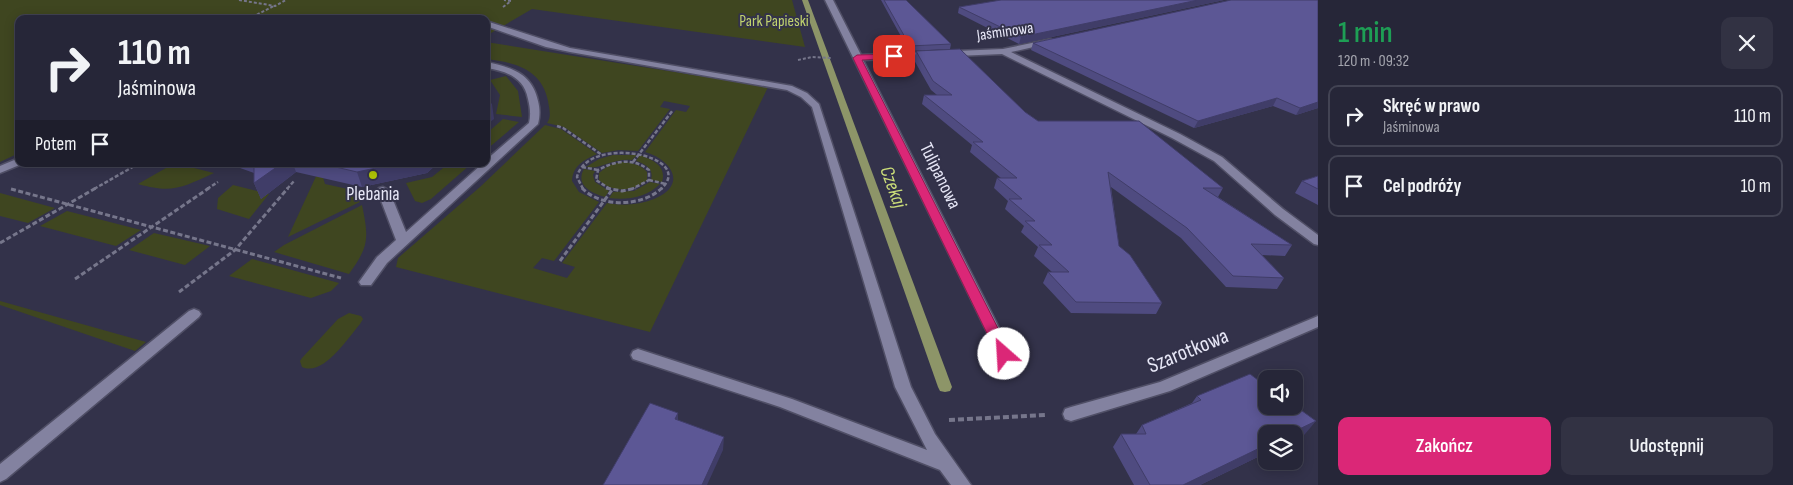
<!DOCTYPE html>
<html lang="pl">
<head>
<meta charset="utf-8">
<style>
  body { margin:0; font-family:"Sofia Sans Condensed",sans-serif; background:#323243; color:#f1f3f6; height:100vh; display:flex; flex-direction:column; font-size:19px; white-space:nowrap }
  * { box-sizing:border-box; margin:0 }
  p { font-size:16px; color:#a4a5ae }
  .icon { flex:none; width:28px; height:28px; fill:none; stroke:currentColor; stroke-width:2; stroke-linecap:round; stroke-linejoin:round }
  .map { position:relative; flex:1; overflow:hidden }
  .side { display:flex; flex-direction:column; background:#262638; width:475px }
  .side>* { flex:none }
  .hud { position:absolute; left:15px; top:15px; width:475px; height:152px; border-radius:10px; box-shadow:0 2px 12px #0003,0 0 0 1px #424353; background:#262638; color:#f1f3f6; overflow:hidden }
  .controls { position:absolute; left:1258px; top:370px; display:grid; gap:10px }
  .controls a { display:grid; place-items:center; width:45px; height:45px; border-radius:10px; background:#262638; box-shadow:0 2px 12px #0003,0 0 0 1px #424353; font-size:25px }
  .pin { position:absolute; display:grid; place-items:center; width:42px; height:42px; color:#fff; margin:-21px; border-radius:10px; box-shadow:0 2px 8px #0006 }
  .me { position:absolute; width:55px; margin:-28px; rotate:334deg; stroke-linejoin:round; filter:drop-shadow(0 0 4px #0008) }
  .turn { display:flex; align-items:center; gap:18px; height:105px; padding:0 20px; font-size:22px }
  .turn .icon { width:65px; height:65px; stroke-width:2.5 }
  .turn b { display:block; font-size:35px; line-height:42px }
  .then { display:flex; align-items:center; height:48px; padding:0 20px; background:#0003; gap:10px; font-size:19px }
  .round { display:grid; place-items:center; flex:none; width:52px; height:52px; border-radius:10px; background:#323243 }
  .summary { display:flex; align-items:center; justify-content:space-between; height:85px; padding:0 20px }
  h1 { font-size:30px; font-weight:600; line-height:38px; color:#1e9e55 }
  .primary-button { display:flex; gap:10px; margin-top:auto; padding:10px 20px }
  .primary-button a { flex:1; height:58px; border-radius:10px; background:#db2777; color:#fff; font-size:20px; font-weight:600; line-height:58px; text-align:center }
  .primary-button a+a { background:#323243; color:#f1f3f6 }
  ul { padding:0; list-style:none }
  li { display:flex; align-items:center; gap:15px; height:62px; margin:0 10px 8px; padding:0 10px; border:2px solid #424353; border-radius:10px }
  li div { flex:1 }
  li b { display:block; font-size:19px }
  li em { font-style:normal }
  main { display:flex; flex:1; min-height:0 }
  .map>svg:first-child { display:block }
  .green { fill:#3f4620 }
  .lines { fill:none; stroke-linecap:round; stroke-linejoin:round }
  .stream { fill:#8d9568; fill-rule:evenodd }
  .minor-casing { stroke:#504f66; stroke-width:3 }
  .path-far3 { stroke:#76768b; stroke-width:2; stroke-dasharray:3 2; stroke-linecap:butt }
  .path-far2 { stroke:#76768b; stroke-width:2.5; stroke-dasharray:4 2; stroke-linecap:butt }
  .path-far1 { stroke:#76768b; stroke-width:3; stroke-dasharray:5 2.5; stroke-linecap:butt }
  .path { stroke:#76768b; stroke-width:4; stroke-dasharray:6 3; stroke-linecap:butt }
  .minor { fill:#8382a0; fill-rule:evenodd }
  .wall { fill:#4f4b80 }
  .shaded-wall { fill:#403d68 }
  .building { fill:#5c5795; stroke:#403d68 }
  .route { fill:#db2777; stroke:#8e194d }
  .poi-dot { fill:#afc506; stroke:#33324a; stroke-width:2 }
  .labels { text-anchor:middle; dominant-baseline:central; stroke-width:4; stroke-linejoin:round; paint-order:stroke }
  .far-park-label { font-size:16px; fill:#c0d26e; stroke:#33324a }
  .far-street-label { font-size:16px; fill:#e7e7f7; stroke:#33324a }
  .street-label { font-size:19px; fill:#e7e7f7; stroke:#33324a }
  .poi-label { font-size:19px; fill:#e7e7f7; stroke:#33324a }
  .water-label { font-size:20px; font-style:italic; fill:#cbdd79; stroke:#33324a }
  .near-street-label { font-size:22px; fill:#e7e7f7; stroke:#33324a }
</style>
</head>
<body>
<main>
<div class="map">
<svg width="1318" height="485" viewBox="0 0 1318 485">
  <rect width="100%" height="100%" fill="#33324a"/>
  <path class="green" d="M0 0H792L805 47 532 9 486 36V19H19V153L0 162Z
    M486 42 768 87 650 332 396 267 398 258 480 187 545 125 561 129 597 154C583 160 573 166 572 181L579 192 599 202 554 261 542 258 533 268 567 278 575 267 562 263 607 203C623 206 639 205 654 199 688 185 672 160 645 152L676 110 686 112 690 106 664 101 660 107 670 109 638 151 619 150 602 153 564 127 547 123C552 116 549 108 548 101 542 69 514 62 486 59Z
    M506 76 518 91 522 117 496 114 500 95 490 80Z
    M503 119 519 122 486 150V134Z
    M613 155H637L632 160C612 158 601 170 586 167L599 159Z
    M640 155C653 160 667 166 662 182L651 180C654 169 646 164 636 161Z
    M622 162C632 163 640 164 647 172V180C634 192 611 193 599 180V173L609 165Z
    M173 164H178L214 173C183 187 173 194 138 184Z
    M448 164H471L431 199 422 203 415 201 406 183 432 177Z
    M584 169 595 171 593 175 595 182 609 191 605 197C591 193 575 185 584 169Z
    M321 171 325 184 352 190 359 189 362 201 288 237 318 172Z
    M650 182 660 184C646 198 627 200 609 198L613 192 634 191Z
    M233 185 269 194 249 219 217 209 218 198Z
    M0 193 55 208 28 223 0 216Z
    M362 205C369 239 369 246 349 274L274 252 284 245Z
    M67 211 141 230 116 246 40 226Z
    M154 233 210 246 185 265 129 250Z
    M252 259 339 283 331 291 311 298 229 276Z
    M0 301 146 342 135 351 0 305Z
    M349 313 361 316 363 319 360 324C348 338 323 377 302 367L300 361 302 358 338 319Z"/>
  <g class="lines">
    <path class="stream" d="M802 0H808L952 387 950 391 945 392 940 391 938 387Z"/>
    <defs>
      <path id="minor" d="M825 0H833L861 55 1003 49 1051 39V43L1011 52 1180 134 1222 157 1283 209 1318 235V245L1314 244 1275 215 1214 161 1172 138 1002 54 863 60 1021 371 1018 375 1013 377 1008 375Z
        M486 21 570 48 792 86 807 93 819 104 911 387 935 434 971 485H951L940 470 780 407 633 359 631 355 633 351 638 349 792 399 927 450 895 387 812 107 801 97 787 90 570 52 546 47 486 26Z
        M486 62C511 67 532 73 538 101 540 109 540 116 538 124L387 263 371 285H361L359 282 377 257 396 240 377 190 379 188 383 187 389 190 406 232 482 164H486V160L529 123C531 115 530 107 528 99 524 77 506 71 486 68Z
        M19 158V164H22L0 173V166Z
        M194 309 199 311 201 314 199 317 6 479 0 482V464L189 311Z
        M1318 316V327L1170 391 1071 421 1065 419 1063 414 1065 409 1071 407 1160 382Z"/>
    </defs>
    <use href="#minor" class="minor-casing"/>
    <path class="path-far3" d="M239 0 275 6 286 0
      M503 7 511 1 504 0
      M248 19 274 6
      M798 60 812 57 832 58"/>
    <path class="path-far2" d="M557 126 563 128 602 155
      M633 162 673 110
      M582 167 598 170
      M649 180 666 184
      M94 189 138 164
      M207 189 218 182
      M287 189 294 181
      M583 189 577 177C587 134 698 155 661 189
      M610 189 596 180 598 170C615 161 632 157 649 170V180L632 189"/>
    <path class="path-far1" d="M582 188C601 208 642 207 662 188
      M606 188 622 191 636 188
      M11 189 341 278
      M0 243 96 188
      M560 261 612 190
      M75 279 209 188
      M179 292 235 250 288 188"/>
    <path class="path" d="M949 420 1046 415"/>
    <use href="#minor" class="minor"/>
  </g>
  <path class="wall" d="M881 0H906L951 44 950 49 909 51Z
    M1224 0 1019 44 958 13 959 7Z
    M1318 0V108L1296 115 1273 106 1194 128 1031 50 1033 43Z
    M916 51 1025 112 1038 121 1223 188 1218 197 1292 245 1285 256 1262 255 1284 278 1277 289 1226 287 1181 238 1111 187 1119 246 1162 303 1156 314 1071 313 1043 283 1048 272H1052L1034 256 1038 247 1021 232 1024 226 1005 209 1008 201 994 188 997 178H1001L970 152 972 145 922 104 924 95H937L931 90 914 60Z
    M229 164H437L427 173 362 187 296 172 261 199 254 183V173Z
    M1318 176V205L1295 193 1302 181Z
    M1197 396 1305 434 1294 439V434H1266V453L1200 485H1134L1113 447 1121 434H1136L1142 425 1192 403Z"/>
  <path class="shaded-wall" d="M1198 0H1224L1019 44 1021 37Z
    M488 91 490 105 486 108V92Z
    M1277 98 1273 106 1194 128 1198 121Z
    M1318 102V108L1296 115 1300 108Z
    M492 104 494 119 486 125V109Z
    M281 164H293L296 172 261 199 254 183Z
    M395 164H437L427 173 362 187 357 172Z
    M678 413V426L675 419Z
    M1316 421 1305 434 1294 439V434H1289Z
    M724 437 723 450 707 485H702Z
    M1266 445V453L1200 485H1183Z"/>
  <path class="building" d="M884 0H906L951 44 910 46Z
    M1001 0H1198L1021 37 959 7Z
    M1231 0H1318V102L1300 108 1277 98 1198 121 1033 43Z
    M960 49 1025 112 1038 121H1139L1223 188H1203L1292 245 1251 244 1284 278 1233 276 1187 228 1108 172 1119 246 1130 255 1162 303 1076 302 1048 272H1069L1039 245H1052L1025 221H1035L1009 199H1022L997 178H1017L973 142H983L924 95H952L933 81 916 51Z
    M486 104H492L486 109Z
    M254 164H281L254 183Z
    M323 164H395L357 172Z
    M1318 176V189L1302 181Z
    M1250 374 1266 386V406H1294V405L1316 421 1289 434H1266V445L1183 485H1150L1121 434H1146L1142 425 1201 400 1197 396Z
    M650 403 678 413 675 419 724 437 702 485H603Z"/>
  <path class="route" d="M894 54 897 56 896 58 862 60 1011 354 1009 357H999L997 354 853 58 857 55Z"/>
  <circle class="poi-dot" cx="373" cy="175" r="5"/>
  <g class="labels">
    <g class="far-park-label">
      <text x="774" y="21">Park Papieski</text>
    </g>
    <g class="far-street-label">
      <text transform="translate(1005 32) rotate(-8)">Jaśminowa</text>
    </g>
    <g class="street-label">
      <text transform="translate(940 176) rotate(64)">Tulipanowa</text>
    </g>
    <g class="poi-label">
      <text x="373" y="194">Plebania</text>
    </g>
    <g class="water-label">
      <text transform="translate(893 187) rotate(70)">Czekaj</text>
    </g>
    <g class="near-street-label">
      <text transform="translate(1188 351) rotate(-22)">Szarotkowa</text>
    </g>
  </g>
</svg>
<div class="controls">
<a><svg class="icon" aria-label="sound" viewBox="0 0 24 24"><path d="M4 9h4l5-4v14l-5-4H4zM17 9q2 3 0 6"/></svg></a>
<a><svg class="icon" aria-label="layers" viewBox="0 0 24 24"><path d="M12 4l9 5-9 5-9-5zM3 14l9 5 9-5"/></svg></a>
</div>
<div class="pin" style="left:894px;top:56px;background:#d93025"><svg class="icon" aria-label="arrive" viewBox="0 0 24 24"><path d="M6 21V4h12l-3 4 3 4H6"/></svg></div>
<svg class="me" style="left:1004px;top:354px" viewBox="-20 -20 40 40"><circle r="19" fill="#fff"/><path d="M0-13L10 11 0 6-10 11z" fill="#db2777"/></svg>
<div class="hud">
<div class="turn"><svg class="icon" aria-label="right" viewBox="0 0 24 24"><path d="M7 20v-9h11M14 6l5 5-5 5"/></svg><div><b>110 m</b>Jaśminowa</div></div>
<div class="then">Potem<svg class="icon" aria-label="arrive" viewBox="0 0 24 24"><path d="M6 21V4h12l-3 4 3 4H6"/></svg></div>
</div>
</div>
<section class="side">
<div class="summary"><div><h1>1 min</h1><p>120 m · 09:32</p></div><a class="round"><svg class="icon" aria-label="close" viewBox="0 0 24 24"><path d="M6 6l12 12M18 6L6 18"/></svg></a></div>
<ul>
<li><svg class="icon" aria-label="right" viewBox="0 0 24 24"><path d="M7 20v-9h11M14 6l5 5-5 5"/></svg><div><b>Skręć w prawo</b><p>Jaśminowa</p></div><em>110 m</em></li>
<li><svg class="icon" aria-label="arrive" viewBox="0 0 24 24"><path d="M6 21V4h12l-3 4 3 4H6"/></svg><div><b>Cel podróży</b></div><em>10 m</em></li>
</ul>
<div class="primary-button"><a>Zakończ</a><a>Udostępnij</a></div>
</section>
</main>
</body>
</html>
